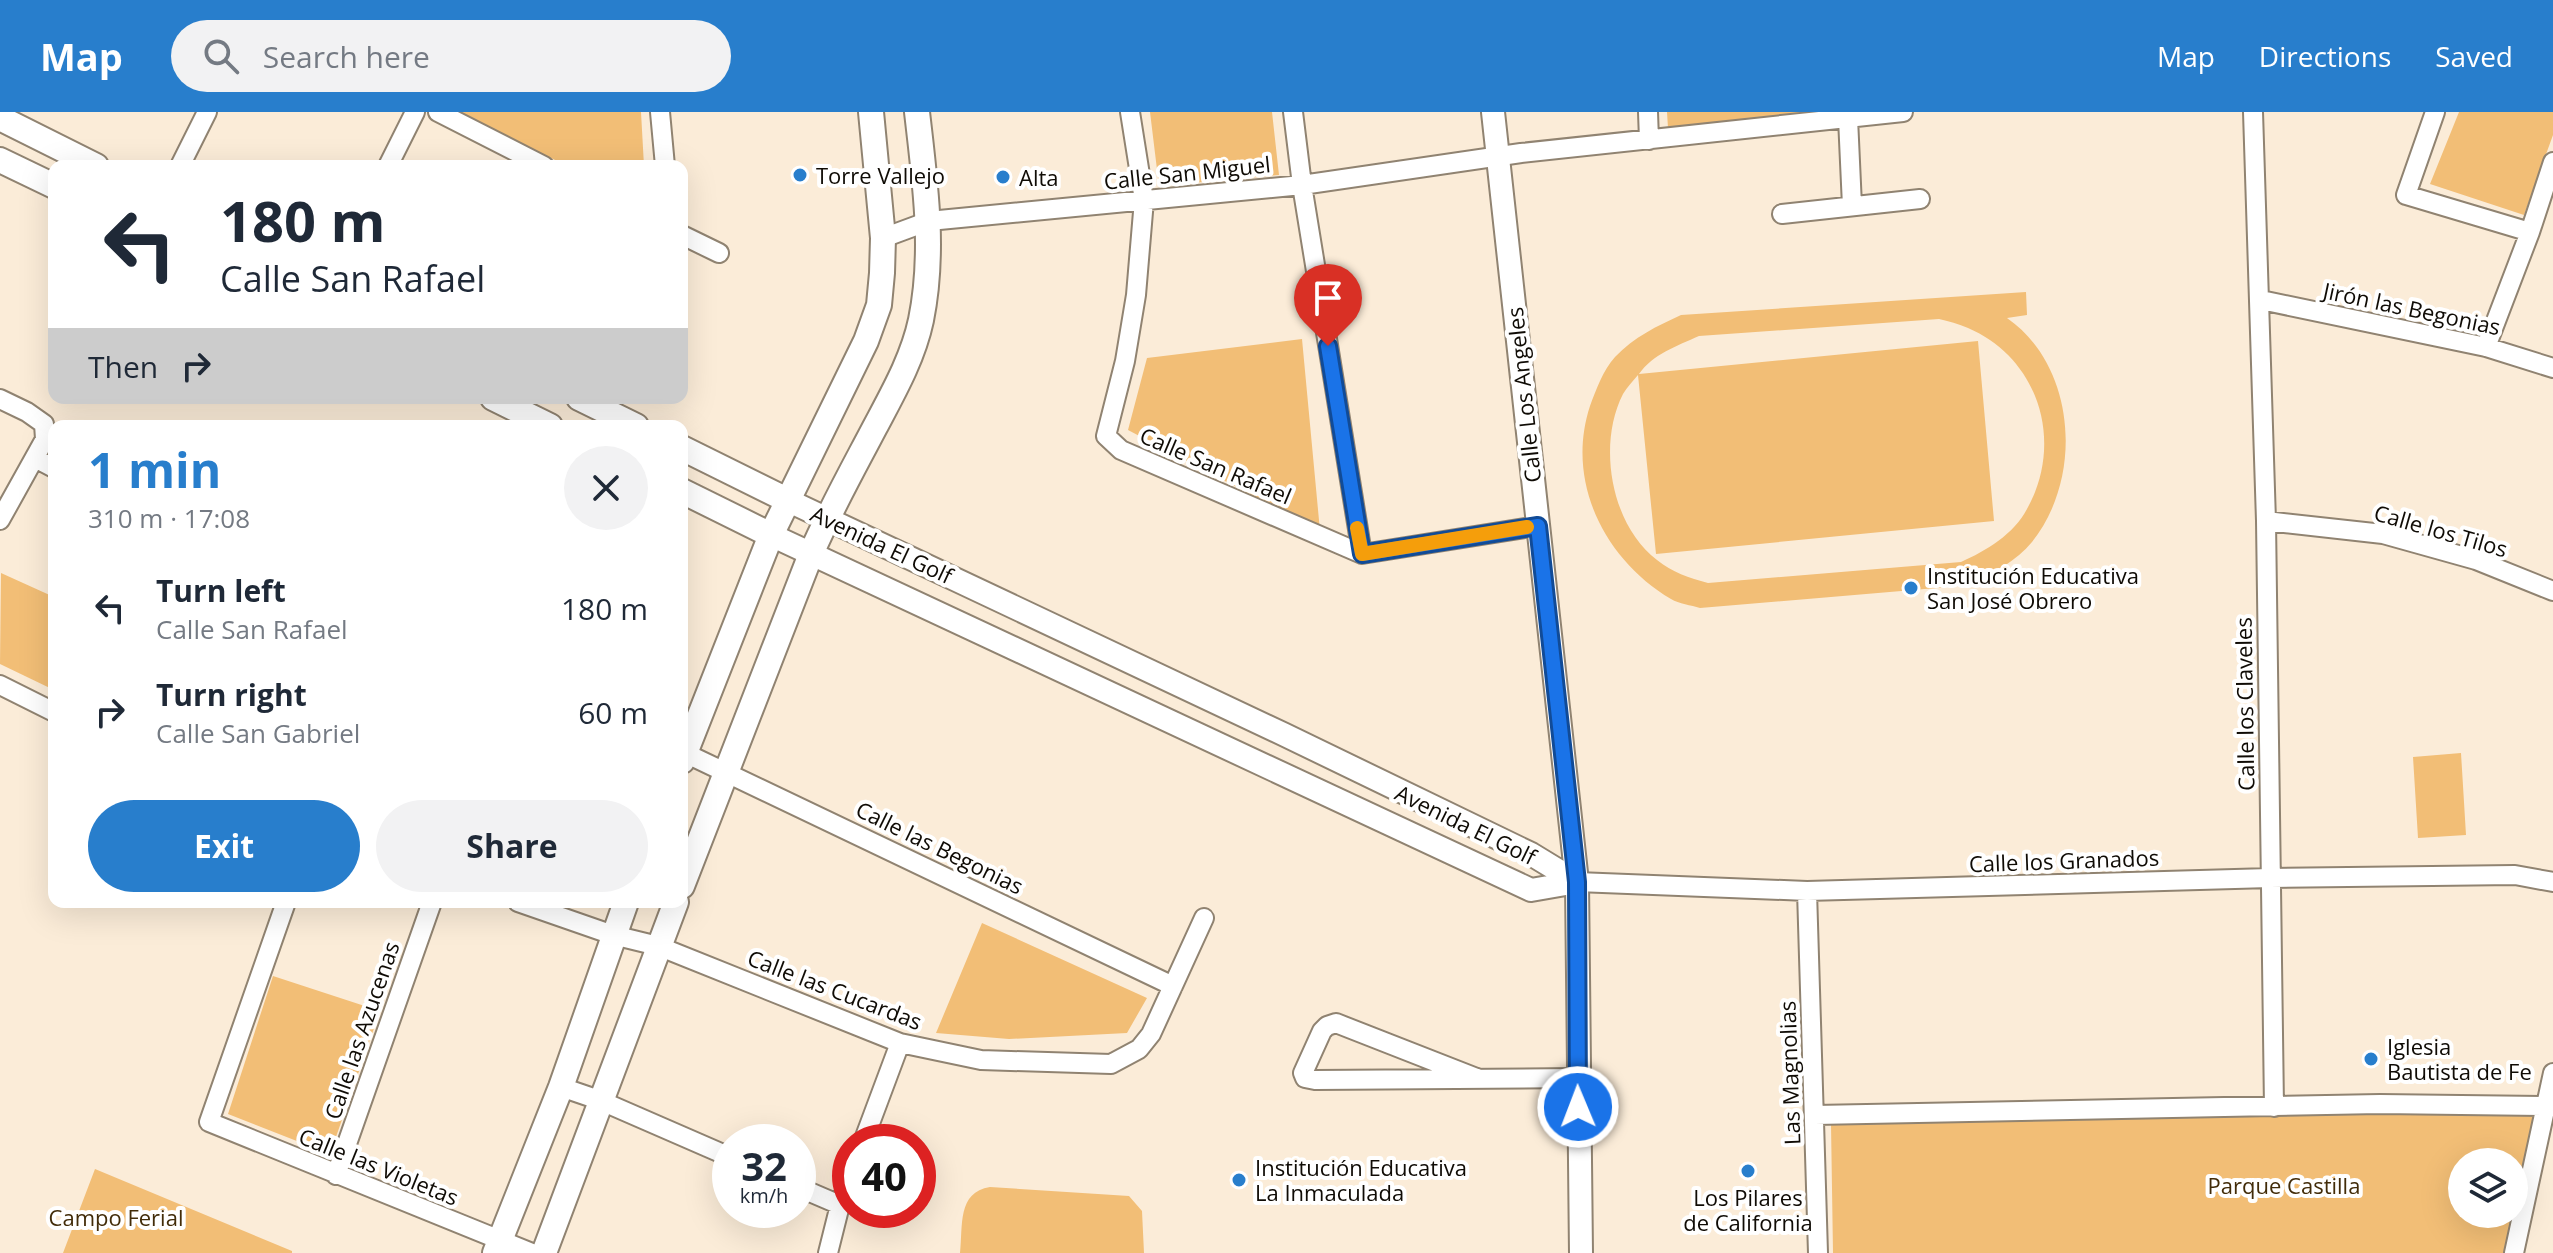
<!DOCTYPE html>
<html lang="en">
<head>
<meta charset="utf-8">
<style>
  body { margin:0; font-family:"Open Sans",sans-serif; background:#f2f2f3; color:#1f2937; height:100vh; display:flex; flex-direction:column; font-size:30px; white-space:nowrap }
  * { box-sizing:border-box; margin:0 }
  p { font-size:26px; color:#747a83 }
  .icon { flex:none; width:44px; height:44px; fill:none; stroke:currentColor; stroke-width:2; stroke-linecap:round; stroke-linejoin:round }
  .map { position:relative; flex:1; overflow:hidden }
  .sheet { position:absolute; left:48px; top:308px; width:640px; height:488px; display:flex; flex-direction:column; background:#fff; border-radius:16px; box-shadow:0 8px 32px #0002 }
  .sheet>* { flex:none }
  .hud { position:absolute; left:48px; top:48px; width:640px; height:244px; border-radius:16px; box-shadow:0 8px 32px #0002; background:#fff; color:#1f2937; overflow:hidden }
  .tools { position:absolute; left:2448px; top:1036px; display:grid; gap:16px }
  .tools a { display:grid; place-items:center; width:80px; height:80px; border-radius:50%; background:#fff; box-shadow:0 8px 32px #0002; font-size:40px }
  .speed { position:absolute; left:712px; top:1012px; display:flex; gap:16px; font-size:40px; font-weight:700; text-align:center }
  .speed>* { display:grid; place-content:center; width:104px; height:104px; border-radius:50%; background:#fff; box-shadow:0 8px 32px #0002; line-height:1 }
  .speed small { font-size:20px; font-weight:400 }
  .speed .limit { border:12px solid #d22; background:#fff; color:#111 }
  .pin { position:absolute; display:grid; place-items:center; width:68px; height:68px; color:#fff; margin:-82px -34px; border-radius:50% 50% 50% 0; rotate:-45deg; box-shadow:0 0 8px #0007 }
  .pin .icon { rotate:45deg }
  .me { position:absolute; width:88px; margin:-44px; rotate:359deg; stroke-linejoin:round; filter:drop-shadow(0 0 6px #0008) }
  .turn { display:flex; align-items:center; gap:28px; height:168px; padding:0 40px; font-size:36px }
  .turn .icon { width:104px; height:104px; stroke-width:2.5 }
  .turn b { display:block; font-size:56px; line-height:68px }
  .then { display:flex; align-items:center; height:76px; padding:0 40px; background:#0003; gap:16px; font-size:30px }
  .round { display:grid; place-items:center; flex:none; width:84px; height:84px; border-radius:42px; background:#f2f2f3 }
  .summary { display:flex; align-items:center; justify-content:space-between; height:136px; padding:0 40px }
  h1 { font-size:48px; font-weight:700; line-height:60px; color:#287ecc }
  .button { display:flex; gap:16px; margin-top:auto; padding:16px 40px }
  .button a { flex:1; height:92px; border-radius:48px; background:#287ecc; color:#fff; font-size:32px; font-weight:700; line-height:92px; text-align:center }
  .button a+a { background:#f2f2f3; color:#1f2937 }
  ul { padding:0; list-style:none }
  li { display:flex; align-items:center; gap:24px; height:104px; padding:0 40px }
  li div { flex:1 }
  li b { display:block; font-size:30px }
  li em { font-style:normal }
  header { display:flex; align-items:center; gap:48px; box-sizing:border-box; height:112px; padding:0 40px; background:#287ecc; color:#fff }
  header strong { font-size:38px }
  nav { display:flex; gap:44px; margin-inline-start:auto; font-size:28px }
  .search { width:560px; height:72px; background:#f2f2f3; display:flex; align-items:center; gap:20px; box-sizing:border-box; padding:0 28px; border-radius:44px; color:#747a83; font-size:30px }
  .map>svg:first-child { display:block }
  .green { fill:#f2be76; fill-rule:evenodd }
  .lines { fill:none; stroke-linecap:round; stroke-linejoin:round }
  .minor-casing { stroke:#908371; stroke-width:22 }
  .tertiary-casing { stroke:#908371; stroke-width:26 }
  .secondary-casing { stroke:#908371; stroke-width:28 }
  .minor { stroke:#fff; stroke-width:18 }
  .tertiary { stroke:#fff; stroke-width:22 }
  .secondary { stroke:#fff; stroke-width:24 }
  .route-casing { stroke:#114b97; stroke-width:20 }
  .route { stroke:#1a73e8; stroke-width:14 }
  .slow { stroke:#f59e0b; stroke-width:14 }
  .poi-dot { fill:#287ecc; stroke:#fff; stroke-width:3 }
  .labels { text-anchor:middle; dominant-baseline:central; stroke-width:8; stroke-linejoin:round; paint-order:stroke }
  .street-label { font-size:22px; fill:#0f0b05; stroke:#fff }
  .poi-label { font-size:22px; fill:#0f0b05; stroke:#fff; text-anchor:start }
  .park-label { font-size:22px; fill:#422c09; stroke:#fff }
</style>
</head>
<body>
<header>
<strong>Map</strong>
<div class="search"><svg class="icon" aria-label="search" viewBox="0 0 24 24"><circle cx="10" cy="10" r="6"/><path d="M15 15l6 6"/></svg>Search here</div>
<nav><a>Map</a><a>Directions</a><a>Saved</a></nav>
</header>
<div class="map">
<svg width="2553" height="1141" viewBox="0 0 2553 1141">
  <rect width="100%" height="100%" fill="#fbecd8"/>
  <path class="green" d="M452 0H641L644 54H568Z
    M1150 0H1272L1279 63 1159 74Z
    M1667 0H1816L1668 16Z
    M2459 0H2553V23L2524 103 2430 72Z
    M2026 180 2027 203 2007 206C2076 254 2084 365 2032 430 2017 449 1992 461 1972 473L1700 496C1691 493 1679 492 1671 487 1605 448 1565 370 1590 294 1596 278 1603 258 1615 245 1634 225 1657 214 1681 203ZM1939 207C1948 209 1959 212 1968 216 2040 247 2064 331 2027 397 2014 422 1986 439 1961 450L1708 471C1689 466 1672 460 1657 448 1611 413 1597 333 1623 282 1627 275 1633 269 1638 263L1656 442 1994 409 1978 229 1639 262C1653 242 1677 234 1699 224Z
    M1302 227 1320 419 1128 318 1147 246Z
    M1 461 54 485V578L0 552Z
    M2461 641 2466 723 2418 726 2413 645Z
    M982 811 1147 886 1127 921 1009 927 936 921Z
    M273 864 380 899 330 1042 228 1002Z
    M2535 1002 2514 1102V1050H2462V1102H2514L2506 1141H1833L1831 1012 2306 1003Z
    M95 1057 292 1139V1141H63Z
    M990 1075 1129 1084 1142 1099 1144 1141H960C963 1114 957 1080 990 1075Z"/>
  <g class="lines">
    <defs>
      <path id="minor" d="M438 0 544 54
        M660 0 665 54
        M1130 0 1144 88 1136 183 1125 249 1106 324 1121 338 1362 442 1538 414
        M1293 0 1302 73 1362 442
        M1648 0 1649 28
        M2253 0 2266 409 2274 995
        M2435 0 2406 83 2530 120
        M1848 6 1852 94
        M180 54 207 0
        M388 54 415 0
        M1782 102 1920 87
        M682 123 719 141
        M883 126 929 109 1302 73 1521 41 1903 0
        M2261 188 2486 235 2553 256
        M2486 235 2530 120 2553 50
        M0 287 27 300 44 312 45 327 0 408
        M35 346 54 356
        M2266 409 2383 422 2476 448 2553 479
        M0 573 54 600
        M685 641 1173 874
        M1577 770 1807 779 2270 766 2515 763 2553 770
        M1807 779 1818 1141
        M286 790 209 1010 532 1141
        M518 790 613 823 658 834 900 931 981 948 1111 952 1139 937 1151 922 1204 806
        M1479 967 1336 911 1327 914 1322 919 1303 961 1305 966 1315 968 1578 966
        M561 975 599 988 730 1045
        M1815 1003 2380 992 2546 994
        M863 1030 900 931
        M336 1063 432 790
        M798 1075 840 1093
        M828 1141 840 1093 850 1066
        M2514 1141 2553 961"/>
      <path id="tertiary" d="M1493 0 1577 770 1581 1141
        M787 388 1283 622 1531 742 1577 770
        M771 423 1531 778 1577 770"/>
      <path id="secondary" d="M0 6 96 54
        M0 48 54 74
        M493 286 550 314
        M579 286 636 314
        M682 336 787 388
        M682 379 771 423
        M682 649 771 423 866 229 879 193 882 161 883 126 871 0
        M682 774 811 442C830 398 853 357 875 315 893 281 913 246 921 208 935 139 925 70 917 0
        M495 1141 561 975 626 790
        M544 1141 676 790"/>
    </defs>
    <use href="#minor" class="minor-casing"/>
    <use href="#tertiary" class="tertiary-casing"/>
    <use href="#secondary" class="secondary-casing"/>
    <use href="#minor" class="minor"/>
    <use href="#tertiary" class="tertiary"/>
    <use href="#secondary" class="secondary"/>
  </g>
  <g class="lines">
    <defs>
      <path id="route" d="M1328 234 1362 442 1538 414 1577 770 1578 995"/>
    </defs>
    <use href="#route" class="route-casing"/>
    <use href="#route" class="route"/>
    <path class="slow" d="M1357 416 1362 442 1527 415"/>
  </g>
  <g class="poi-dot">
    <circle cx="800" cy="63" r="8"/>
    <circle cx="1003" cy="65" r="8"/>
    <circle cx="1911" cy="476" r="8"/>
    <circle cx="2371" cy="947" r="8"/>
    <circle cx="1748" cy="1059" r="8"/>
    <circle cx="1239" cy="1068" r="8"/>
  </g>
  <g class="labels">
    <g class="street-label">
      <text transform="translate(1187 60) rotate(-6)">Calle San Miguel</text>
      <text transform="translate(2412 196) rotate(12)">Jirón las Begonias</text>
      <text transform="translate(1523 283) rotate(-96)">Calle Los Angeles</text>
      <text transform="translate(1216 353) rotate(23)">Calle San Rafael</text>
      <text transform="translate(2441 418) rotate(16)">Calle los Tilos</text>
      <text transform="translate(882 432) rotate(25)">Avenida El Golf</text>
      <text transform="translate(2244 592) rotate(-91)">Calle los Claveles</text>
      <text transform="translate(1466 712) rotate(26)">Avenida El Golf</text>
      <text transform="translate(940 735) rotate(26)">Calle las Begonias</text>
      <text transform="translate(2064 748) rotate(-2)">Calle los Granados</text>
      <text transform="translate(835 877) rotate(21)">Calle las Cucardas</text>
      <text transform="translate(361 918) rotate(-71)">Calle las Azucenas</text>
      <text transform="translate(1789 961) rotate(-92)">Las Magnolias</text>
      <text transform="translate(379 1054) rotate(22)">Calle las Violetas</text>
    </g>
    <g class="poi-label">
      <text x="816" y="63">Torre Vallejo</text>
      <text x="1019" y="65">Alta</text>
      <text x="1927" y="463">Institución Educativa<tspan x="1927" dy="25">San José Obrero</tspan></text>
      <text x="2387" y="934">Iglesia<tspan x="2387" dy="25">Bautista de Fe</tspan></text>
      <text x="1255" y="1055">Institución Educativa<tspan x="1255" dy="25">La Inmaculada</tspan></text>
      <text x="1748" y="1085" text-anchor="middle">Los Pilares<tspan x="1748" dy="25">de California</tspan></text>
    </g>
    <g class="park-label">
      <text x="2284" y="1073">Parque Castilla</text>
      <text x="116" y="1105">Campo Ferial</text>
    </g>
  </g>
</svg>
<div class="tools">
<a><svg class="icon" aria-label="layers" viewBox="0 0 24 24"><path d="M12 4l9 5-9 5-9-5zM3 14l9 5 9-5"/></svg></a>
</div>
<div class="speed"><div>32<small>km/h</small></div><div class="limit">40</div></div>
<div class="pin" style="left:1328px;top:234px;background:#d93025"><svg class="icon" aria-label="arrive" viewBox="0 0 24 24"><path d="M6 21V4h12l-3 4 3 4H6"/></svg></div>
<svg class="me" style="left:1578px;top:995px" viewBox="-20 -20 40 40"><circle r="17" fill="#1a73e8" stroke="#fff" stroke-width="3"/><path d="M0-11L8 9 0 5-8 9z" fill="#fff"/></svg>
<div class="hud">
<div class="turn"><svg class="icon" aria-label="left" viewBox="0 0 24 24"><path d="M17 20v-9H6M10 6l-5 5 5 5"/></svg><div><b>180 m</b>Calle San Rafael</div></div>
<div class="then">Then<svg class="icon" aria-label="right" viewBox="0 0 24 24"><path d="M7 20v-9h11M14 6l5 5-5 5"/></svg></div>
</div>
<section class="sheet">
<div class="summary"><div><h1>1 min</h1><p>310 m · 17:08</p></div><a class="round"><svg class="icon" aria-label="close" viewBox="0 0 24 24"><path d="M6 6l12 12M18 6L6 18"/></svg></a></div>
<ul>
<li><svg class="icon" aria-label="left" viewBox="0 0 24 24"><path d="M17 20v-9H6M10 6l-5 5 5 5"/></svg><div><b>Turn left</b><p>Calle San Rafael</p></div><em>180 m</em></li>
<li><svg class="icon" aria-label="right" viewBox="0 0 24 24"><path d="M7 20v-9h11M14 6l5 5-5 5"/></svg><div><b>Turn right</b><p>Calle San Gabriel</p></div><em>60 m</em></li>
</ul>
<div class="button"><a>Exit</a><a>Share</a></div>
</section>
</div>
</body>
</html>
